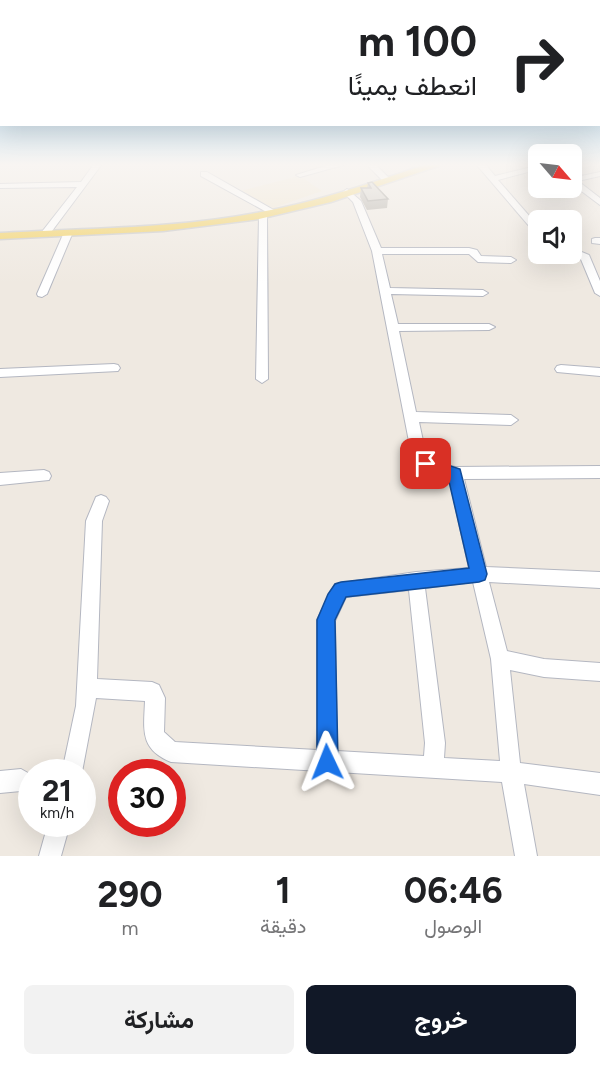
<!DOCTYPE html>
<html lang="ar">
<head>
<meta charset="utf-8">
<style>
  body { margin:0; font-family:Figtree,Vazirmatn,sans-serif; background:#f2f2f2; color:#202124; direction:rtl; height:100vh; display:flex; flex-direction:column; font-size:22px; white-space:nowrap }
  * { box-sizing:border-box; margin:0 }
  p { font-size:20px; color:#757577 }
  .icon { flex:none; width:33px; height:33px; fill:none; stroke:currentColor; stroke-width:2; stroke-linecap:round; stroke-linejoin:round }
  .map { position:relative; height:856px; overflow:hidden; direction:ltr }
  .side { display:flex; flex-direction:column; background:#fff; flex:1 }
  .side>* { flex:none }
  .guide { position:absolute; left:0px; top:0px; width:600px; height:126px; box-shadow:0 6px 24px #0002; direction:rtl; background:#fff; color:#202124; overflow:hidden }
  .needle { width:39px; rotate:118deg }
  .fabs { position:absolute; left:528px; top:144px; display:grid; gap:12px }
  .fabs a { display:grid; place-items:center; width:54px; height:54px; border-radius:9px; background:#fff; box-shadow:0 6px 24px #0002; font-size:30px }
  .speed { position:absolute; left:18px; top:759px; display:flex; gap:12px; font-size:30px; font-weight:700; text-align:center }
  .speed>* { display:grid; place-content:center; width:78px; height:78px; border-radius:50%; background:#fff; box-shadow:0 6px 24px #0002; line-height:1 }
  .speed small { font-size:15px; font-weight:400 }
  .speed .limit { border:9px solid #d22; background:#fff; color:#111 }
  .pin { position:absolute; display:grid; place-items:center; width:51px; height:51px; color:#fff; margin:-26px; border-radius:12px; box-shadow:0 3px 9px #0006 }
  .me { position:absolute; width:66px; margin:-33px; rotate:358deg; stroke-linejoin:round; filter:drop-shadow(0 0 4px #0008) }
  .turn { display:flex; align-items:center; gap:21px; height:126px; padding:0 24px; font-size:27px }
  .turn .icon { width:78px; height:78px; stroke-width:2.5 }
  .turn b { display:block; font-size:42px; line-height:51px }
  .eta { display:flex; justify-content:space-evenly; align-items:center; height:102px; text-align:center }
  .eta b { font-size:36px; font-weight:700; line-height:42px }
  .primary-button { display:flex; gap:12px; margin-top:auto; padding:12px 24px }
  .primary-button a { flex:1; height:69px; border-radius:9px; background:#111827; color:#fff; font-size:24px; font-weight:700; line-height:69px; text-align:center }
  .primary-button a+a { background:#f2f2f2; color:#202124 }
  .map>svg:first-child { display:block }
  .education { fill:#f0e6d1 }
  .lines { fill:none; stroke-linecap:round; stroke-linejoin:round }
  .minor-casing { stroke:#b4b7c1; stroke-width:2 }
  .major-casing { stroke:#c9c9c9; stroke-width:3 }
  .minor { fill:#fff; fill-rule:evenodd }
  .major { fill:#f2d163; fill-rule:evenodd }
  .wall { fill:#afaba4 }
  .building { fill:#cbc7bf; stroke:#8e8b86; stroke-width:1.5 }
  .route { fill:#1a73e8; stroke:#114b97; stroke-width:1.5 }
</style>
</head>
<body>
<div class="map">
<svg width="600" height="856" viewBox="0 0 600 856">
  <rect width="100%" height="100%" fill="#efe9e1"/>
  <path class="education" d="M295 177 303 178 322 191 273 208 240 191Z"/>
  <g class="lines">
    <defs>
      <path id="minor" d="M94 164H102L49 235 41 233 77 187 0 188V184L81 182Z
        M332 164H347L300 177 296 175Z
        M366 164H375L391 180 384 182Z
        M476 164H485L495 176 528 168V172L498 180 538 226V234L535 233Z
        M201 172H207L279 213 272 215 201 176Z
        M600 172V176L578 181 600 198V205L572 184V178Z
        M347 189 361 201 381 248H469L477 250 481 256 511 257 516 260 511 263 478 262 469 254H382L390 288 483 290 488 293 483 296 391 294 398 324H489L495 327 489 330 399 331 416 412 511 415 518 420 511 425 419 422 426 455 441 464 455 467 600 466V478L464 479 486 567 600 572V588L489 582 507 651 544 659 600 663V681L544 677 510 670 520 763 600 773V795L524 784 537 856H515L502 782 171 762C139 749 144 729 145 701L96 698 82 772H62L76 706 86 521 96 497 101 495 106 497 109 501 102 521 97 679 152 682 159 685 165 698 164 732 175 742 317 750V620L335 584 416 572 469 568 449 478 426 470 412 457 372 251 353 202 343 192ZM473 582 491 659 500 761 444 758 445 743 425 588ZM409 590 425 743 424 756 337 751 335 621 346 597Z
        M263 213 267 216 268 379 262 383 256 379 259 216Z
        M65 230 73 232 47 294 42 297 38 296 37 294Z
        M595 238H600V244L592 243V239Z
        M572 248 589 255 600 281V296L595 293 580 257 570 254Z
        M114 364 118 365 120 368 118 371 0 377V369Z
        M561 365 600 368V376L557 372 555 369 557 366Z
        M44 470 49 472 51 476 49 480 0 485V473Z
        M21 769 28 773 32 780 28 787 21 791 0 793V771Z
        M48 824H70L61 856H39Z"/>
      <path id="major" d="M428 164H444L331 202 259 219 163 231 0 239V233C87 228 175 229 261 212 318 202 373 182 428 164Z"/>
    </defs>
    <use href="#minor" class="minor-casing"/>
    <use href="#major" class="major-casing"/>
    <use href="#minor" class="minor"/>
    <use href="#major" class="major"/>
  </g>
  <path class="wall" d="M368 183 388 199 387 208 367 210 360 197 361 188H367Z"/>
  <path class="building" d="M372 182 388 199 368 201 361 188H371L368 183Z"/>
  <linearGradient id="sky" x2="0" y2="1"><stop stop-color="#7abfeb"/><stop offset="0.58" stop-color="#f8f5f2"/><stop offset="1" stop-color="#f8f5f2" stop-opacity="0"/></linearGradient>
  <rect width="600" height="284" fill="url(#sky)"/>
  <path class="route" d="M426 458 460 469 487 574 485 580 479 582 346 597 335 620 338 762 335 770 327 773 320 770 317 762V620L328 594 335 584 341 582 469 568 448 477C437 475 425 474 418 464Z"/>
</svg>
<div class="fabs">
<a><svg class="needle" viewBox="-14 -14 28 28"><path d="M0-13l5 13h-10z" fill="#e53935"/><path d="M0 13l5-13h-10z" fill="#757577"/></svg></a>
<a><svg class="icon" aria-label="sound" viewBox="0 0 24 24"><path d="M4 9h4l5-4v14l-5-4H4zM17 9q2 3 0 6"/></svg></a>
</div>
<div class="speed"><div>21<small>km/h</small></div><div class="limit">30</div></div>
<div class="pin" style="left:426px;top:464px;background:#d93025"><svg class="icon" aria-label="arrive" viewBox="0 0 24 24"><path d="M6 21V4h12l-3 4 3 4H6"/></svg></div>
<svg class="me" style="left:327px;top:762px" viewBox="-20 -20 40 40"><path d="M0-17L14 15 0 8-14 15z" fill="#1a73e8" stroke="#fff" stroke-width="4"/></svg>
<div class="guide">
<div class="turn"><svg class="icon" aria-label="right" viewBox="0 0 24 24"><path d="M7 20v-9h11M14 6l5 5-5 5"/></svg><div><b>100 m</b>انعطف يمينًا</div></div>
</div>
</div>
<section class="side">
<div class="eta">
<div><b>06:46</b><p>الوصول</p></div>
<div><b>1</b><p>دقيقة</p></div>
<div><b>290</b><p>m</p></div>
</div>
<div class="primary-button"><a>خروج</a><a>مشاركة</a></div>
</section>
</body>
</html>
